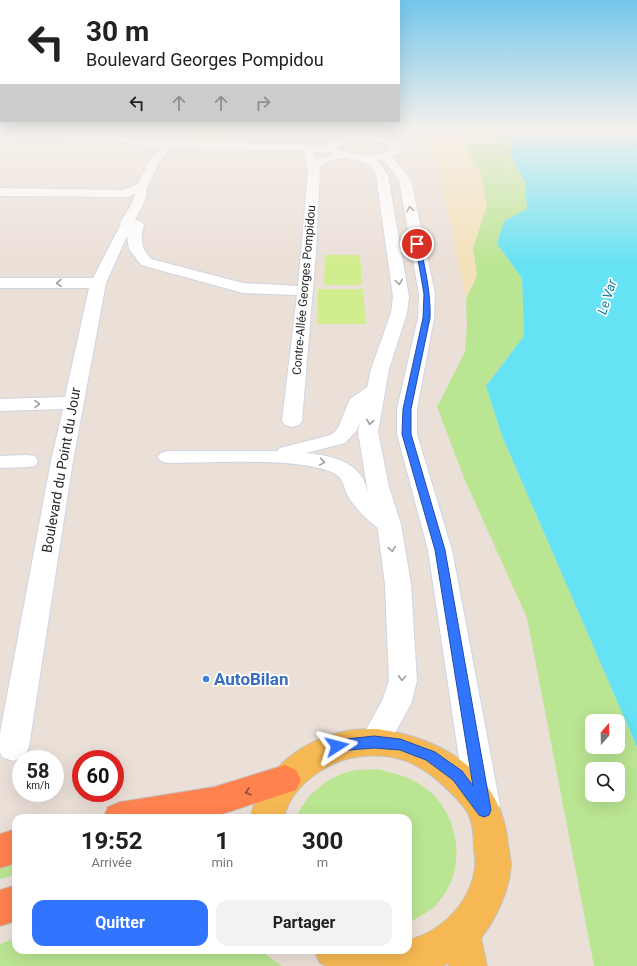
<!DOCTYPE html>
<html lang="fr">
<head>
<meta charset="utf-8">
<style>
  body { margin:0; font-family:Roboto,sans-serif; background:#f2f2f2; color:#222; height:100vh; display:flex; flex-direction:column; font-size:15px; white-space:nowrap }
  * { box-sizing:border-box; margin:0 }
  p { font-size:13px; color:#767676 }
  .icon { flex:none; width:22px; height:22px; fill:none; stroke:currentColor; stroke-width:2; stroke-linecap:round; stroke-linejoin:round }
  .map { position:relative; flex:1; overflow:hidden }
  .side { position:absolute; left:12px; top:814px; width:400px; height:140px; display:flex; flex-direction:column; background:#fff; border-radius:12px; box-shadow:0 4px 16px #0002 }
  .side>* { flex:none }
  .banner { position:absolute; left:0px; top:0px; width:400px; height:122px; box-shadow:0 4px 16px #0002; background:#fff; color:#222; overflow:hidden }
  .needle { width:26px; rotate:20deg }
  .buttons { position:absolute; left:585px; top:714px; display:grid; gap:8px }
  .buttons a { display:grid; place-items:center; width:40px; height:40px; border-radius:8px; background:#fff; box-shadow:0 4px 16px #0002; font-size:20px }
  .speed { position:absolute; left:12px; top:750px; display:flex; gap:8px; font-size:20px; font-weight:700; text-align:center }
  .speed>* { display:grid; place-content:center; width:52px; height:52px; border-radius:50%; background:#fff; box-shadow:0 4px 16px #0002; line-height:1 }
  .speed small { font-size:10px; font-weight:400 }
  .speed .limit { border:6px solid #d22; background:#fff; color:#111 }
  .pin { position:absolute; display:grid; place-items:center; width:34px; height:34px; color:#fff; margin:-17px; border:2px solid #fff; border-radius:50%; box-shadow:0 1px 4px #0007 }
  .me { position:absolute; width:44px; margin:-22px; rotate:81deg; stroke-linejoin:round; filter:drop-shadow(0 0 3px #0008) }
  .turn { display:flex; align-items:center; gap:14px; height:84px; padding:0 20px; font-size:18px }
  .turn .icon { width:52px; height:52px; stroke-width:2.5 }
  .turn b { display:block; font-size:28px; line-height:34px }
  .lanes { display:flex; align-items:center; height:38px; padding:0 20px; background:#0003; justify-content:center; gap:20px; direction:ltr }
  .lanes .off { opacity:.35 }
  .eta { display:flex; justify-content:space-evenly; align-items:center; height:68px; text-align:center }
  .eta b { font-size:24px; font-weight:700; line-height:28px }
  .primary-button { display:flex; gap:8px; margin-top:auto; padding:8px 20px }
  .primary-button a { flex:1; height:46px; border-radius:12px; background:#3175ff; color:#fff; font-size:16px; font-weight:700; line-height:46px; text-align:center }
  .primary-button a+a { background:#f2f2f2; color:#222 }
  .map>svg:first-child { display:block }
  .green { fill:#bae592; fill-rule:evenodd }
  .sand { fill:#f3e1b9 }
  .pitch { fill:#d2ed8d }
  .water { fill:#65e2f3 }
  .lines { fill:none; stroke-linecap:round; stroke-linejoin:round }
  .stream { fill:#65e2f3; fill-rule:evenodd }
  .street-casing { stroke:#ced4e2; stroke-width:2 }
  .secondary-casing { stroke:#ced4e2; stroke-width:2 }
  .primary-casing { stroke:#c3c3c3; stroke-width:2 }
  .highway-casing { stroke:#c3c3c3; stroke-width:2 }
  .street { fill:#fff; fill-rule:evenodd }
  .secondary { fill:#fff; fill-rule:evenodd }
  .primary { fill:#f6b852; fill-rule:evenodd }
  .highway { fill:#ff824f; fill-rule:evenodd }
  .oneway { stroke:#9e9e9e }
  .oneway2 { stroke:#89503a }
  .route { fill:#3175ff; stroke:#204ca6 }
  .shop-dot { fill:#3f7fe0; stroke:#fff; stroke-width:1.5 }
  .labels { text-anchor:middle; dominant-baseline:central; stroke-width:3.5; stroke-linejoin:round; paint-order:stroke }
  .far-street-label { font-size:12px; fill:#282828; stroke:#fff }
  .far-water-label { font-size:13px; font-style:italic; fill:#087e9c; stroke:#fff }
  .street-label { font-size:14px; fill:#282828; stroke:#fff }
  .near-shop-label { font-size:17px; font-weight:bold; fill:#366cbe; stroke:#fff; text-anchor:start }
</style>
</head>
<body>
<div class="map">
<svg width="637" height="966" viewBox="0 0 637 966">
  <rect width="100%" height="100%" fill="#ebe0d8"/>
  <path class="green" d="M458 129H515L509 153 525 182 527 209 504 221 497 244 522 278 524 336 486 386 502 436 637 747V966H594L527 618 465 480 437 407 465 352 467 327 466 299 477 276 473 248 487 205 480 172 468 154ZM592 721H618V747H592ZM592 769H618V795H592Z
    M376 769C393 773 409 776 424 787 458 811 467 863 443 896 440 900 437 905 433 908 426 913 417 918 410 922L408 923V818H297C304 795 328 777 351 771 359 769 368 770 376 769Z
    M16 856V875L0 879V860Z
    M16 938V950H260L282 966H0V944Z"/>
  <path class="sand" d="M422 129H458L468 154 480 172 487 205 473 248 477 276 466 299 444 194 431 148 423 137Z"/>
  <path class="pitch" d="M192 129H266L235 131 233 139H186L189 132 215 131Z
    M325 255H360L362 285H324Z
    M318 289H363L366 324H317Z"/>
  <path class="water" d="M515 129H637V747L502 436 486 386 524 336 522 278 497 244 504 221 527 209 525 182 509 153Z"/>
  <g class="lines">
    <path class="stream" d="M494 129 513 142 522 146 520 147 511 144 490 129Z"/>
    <defs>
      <path id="street" d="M305 144 313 149 316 159 342 152 347 155 346 157 327 162 319 168 320 172 316 252 302 421 299 425 292 427 285 425 282 421 297 295 243 293 141 265 129 249 127 236 106 283 73 461 29 747 24 757 13 761 2 757 0 752V733L51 461 63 409 0 411V399L65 397 89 288H0V278H93L121 224 120 222C125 215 132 205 135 195 136 191 135 189 137 185H145C151 196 139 211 135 220L142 222 144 225C140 239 141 248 151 259L243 283 298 286 308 172 304 152 300 147Z
        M376 384 383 386 385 390 383 394 366 406 357 430 345 443 306 453C326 455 350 459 362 477 366 484 367 493 373 499 382 508 394 513 401 524L397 529C395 530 391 532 388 532 376 531 354 507 348 496 344 489 344 480 337 475 307 456 206 463 168 463L161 461 157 457 161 453 168 451H277L280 448 331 435 338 428 350 399 369 386Z
        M27 455 35 456 38 461 35 466 27 467 0 468V456Z"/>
      <path id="secondary" d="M0 129H42L100 133 159 142 294 144 325 146C334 130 390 132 402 148L400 153 392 157 411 180 435 294 434 318 417 409V434L452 550 500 805 495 816 483 820 471 816 466 805 428 550 397 434V409L418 318 419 294 399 180 383 159 375 160 379 162 388 175 409 297 407 313 389 369 378 432 389 487 401 524 411 584 417 681 411 704 385 751 374 755 363 751 359 742 382 701 389 681 385 584 377 524 367 487 358 432 371 369 391 313 393 297 376 175 371 166 358 161 338 157 329 153 294 150 165 148 169 151 160 160 147 188 128 197 0 196V188L122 190 138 184 151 157 163 148 100 139 0 134ZM354 142C367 141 382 139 392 149 377 159 351 155 336 148L340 145Z"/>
      <path id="primary" d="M377 729C443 738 502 773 508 845 509 852 511 859 511 866 509 891 496 919 481 938L487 966H449L448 963 443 966H326L320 963 314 950H408V940C442 932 471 902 475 867 476 859 474 853 474 846 473 836 474 825 469 816 465 806 455 797 448 790 438 780 427 771 415 765 389 751 352 753 327 767 307 778 289 795 284 818H250C263 769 303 738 352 730 360 729 369 729 377 729Z"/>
      <path id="highway" d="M285 765 296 770 301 780 296 790 210 818H103L108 807 120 802 214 787Z
        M16 829V863L0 868V834Z
        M16 885V921L0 926V890Z"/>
    </defs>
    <use href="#street" class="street-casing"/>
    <use href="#secondary" class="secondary-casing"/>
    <use href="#primary" class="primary-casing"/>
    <use href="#highway" class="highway-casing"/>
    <use href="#street" class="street"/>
    <use href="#secondary" class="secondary"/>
    <use href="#primary" class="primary"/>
    <use href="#highway" class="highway"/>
  </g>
  <defs><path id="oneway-chevron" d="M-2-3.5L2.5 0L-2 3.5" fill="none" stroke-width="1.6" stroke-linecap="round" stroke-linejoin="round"/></defs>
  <g class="oneway">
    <use href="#oneway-chevron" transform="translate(410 209) rotate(-101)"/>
    <use href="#oneway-chevron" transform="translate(399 282) rotate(82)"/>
    <use href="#oneway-chevron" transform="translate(59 283) rotate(179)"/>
    <use href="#oneway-chevron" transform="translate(37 404) rotate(-1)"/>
    <use href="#oneway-chevron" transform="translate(370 422) rotate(101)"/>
    <use href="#oneway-chevron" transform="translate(322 462) rotate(9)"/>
    <use href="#oneway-chevron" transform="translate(392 549) rotate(81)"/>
    <use href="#oneway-chevron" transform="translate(402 678) rotate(94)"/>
  </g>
  <use class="oneway2" href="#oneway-chevron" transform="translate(248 792) rotate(163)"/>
  <linearGradient id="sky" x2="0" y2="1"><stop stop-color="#73c6ec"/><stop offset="0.49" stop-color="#f6f1ed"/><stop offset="1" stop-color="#f6f1ed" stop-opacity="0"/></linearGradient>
  <rect width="637" height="265" fill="url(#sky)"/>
  <path class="route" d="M415 242 420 244C425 269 431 293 430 318L411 409V434L445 550 491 810 489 815 484 817 479 815 453 780 426 760 400 750 374 748 337 751 332 750 330 746 332 742 337 740 374 736 400 739 435 752 462 771 473 786 435 550 402 434 403 409 423 318 424 294Z"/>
  <circle class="shop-dot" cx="206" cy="679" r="4"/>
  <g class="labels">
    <g class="far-street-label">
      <text transform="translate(304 290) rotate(-85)">Contre-Allée Georges Pompidou</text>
    </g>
    <g class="far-water-label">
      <text transform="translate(607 297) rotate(-72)">Le Var</text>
    </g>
    <g class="street-label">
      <text transform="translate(61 470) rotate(-80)">Boulevard du Point du Jour</text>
    </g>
    <g class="near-shop-label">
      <text x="214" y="679">AutoBilan</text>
    </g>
  </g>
</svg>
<div class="buttons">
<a><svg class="needle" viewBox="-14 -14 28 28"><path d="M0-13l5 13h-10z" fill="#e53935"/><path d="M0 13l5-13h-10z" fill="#767676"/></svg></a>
<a><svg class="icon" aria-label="search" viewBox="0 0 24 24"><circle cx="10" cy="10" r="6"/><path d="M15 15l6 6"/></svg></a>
</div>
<div class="speed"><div>58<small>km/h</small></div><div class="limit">60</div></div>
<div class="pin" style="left:417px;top:244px;background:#d93025"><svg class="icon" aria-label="arrive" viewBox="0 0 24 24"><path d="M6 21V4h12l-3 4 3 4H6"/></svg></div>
<svg class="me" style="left:337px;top:746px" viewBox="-20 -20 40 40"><path d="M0-17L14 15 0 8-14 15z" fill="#3175ff" stroke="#fff" stroke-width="4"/></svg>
<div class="banner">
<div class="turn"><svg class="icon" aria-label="left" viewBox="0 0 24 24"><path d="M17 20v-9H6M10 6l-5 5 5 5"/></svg><div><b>30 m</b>Boulevard Georges Pompidou</div></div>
<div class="lanes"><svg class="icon" aria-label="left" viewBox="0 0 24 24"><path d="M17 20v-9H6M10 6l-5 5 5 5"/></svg><svg class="icon off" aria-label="ahead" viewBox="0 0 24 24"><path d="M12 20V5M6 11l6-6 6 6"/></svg><svg class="icon off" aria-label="ahead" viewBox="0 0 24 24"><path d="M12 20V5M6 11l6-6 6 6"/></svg><svg class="icon off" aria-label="right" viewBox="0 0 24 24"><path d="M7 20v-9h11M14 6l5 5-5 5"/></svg></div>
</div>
<section class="side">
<div class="eta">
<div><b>19:52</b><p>Arrivée</p></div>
<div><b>1</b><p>min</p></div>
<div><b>300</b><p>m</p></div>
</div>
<div class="primary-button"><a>Quitter</a><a>Partager</a></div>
</section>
</div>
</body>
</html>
